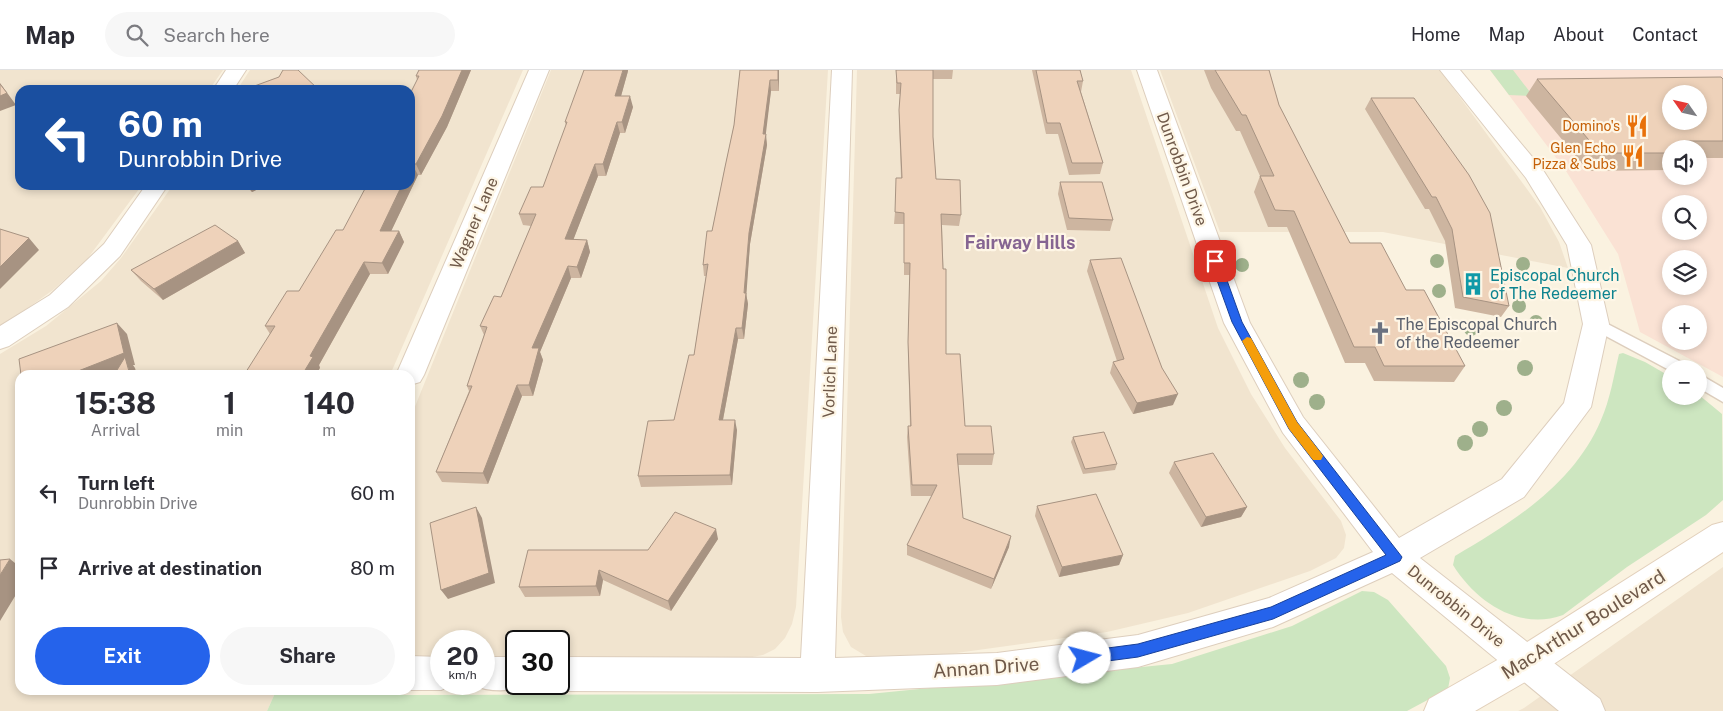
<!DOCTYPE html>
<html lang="en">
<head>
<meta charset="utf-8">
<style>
  body { margin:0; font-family:"Public Sans",sans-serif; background:#f7f7f7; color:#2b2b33; height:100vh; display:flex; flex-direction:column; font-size:19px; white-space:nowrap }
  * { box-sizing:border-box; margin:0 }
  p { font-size:16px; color:#7c7c81 }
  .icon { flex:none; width:28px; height:28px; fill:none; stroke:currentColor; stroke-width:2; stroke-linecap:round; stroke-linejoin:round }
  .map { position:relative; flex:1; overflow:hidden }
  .details { position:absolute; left:15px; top:300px; width:400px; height:325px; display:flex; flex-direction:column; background:#fff; border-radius:15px; box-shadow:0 2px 8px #0003 }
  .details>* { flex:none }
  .guide { position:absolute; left:15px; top:15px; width:400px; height:105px; border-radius:15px; box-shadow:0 2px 8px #0003; background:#1a4fa0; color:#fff; overflow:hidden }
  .needle { width:32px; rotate:304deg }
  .buttons { position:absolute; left:1662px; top:15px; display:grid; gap:10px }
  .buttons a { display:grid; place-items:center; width:45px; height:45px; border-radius:50%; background:#fff; box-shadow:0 2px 8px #0003; font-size:25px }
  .speed { position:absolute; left:430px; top:560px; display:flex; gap:10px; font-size:25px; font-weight:700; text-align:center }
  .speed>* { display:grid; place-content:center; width:65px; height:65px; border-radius:50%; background:#fff; box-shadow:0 2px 8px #0003; line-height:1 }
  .speed small { font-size:12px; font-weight:400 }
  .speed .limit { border:2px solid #111; border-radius:8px; background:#fff; color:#111 }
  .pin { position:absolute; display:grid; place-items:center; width:42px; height:42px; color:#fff; margin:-21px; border-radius:10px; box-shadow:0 2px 8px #0006 }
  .me { position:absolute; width:55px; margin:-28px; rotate:82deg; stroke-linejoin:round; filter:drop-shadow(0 0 4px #0008) }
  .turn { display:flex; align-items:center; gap:18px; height:105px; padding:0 20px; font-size:22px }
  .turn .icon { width:65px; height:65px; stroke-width:2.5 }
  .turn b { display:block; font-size:35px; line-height:42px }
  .eta { display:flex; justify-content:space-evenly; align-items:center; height:85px; text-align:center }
  .eta b { font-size:30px; font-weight:700; line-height:35px }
  .button { display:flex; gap:10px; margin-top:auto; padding:10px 20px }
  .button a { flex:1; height:58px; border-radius:30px; background:#2563eb; color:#fff; font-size:20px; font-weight:700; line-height:58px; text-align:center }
  .button a+a { background:#f7f7f7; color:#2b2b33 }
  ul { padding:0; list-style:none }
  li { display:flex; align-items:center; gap:15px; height:75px; padding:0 20px }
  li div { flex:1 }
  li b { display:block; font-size:19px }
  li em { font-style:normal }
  header { display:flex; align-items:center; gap:30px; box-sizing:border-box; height:70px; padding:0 25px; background:#fff; border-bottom:1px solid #e1e1e2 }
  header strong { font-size:24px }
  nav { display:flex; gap:28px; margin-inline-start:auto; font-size:18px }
  .search { width:350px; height:45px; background:#f7f7f7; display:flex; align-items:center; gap:12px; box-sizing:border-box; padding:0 18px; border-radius:28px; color:#7c7c81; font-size:19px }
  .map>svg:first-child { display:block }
  .residential { fill:#f1e4cf }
  .commercial { fill:#fae2d4; fill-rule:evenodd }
  .green { fill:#cde6c0 }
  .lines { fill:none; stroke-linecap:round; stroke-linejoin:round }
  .lane-casing { stroke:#ddcebd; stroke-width:3 }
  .street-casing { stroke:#ddcebd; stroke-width:2 }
  .secondary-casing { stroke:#e2d0bb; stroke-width:2 }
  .lane { fill:#fff; fill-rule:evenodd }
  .street { fill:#fff; fill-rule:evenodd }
  .secondary { fill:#fff; fill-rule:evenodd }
  .tree { fill:#9eb08b }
  .wall { fill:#cdb5a0 }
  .shaded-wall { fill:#a79382 }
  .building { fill:#eed2ba; stroke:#a79382; fill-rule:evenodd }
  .route { fill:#2563eb; stroke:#184099 }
  .slow { fill:#f59e0b }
  .labels { text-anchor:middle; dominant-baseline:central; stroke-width:4.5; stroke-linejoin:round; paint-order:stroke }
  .far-food-label { font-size:14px; fill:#c56008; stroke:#fef6e6; text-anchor:end }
  .street-label { font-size:16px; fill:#6f5949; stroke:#fef6e6 }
  .culture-label { font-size:16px; fill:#0d838f; stroke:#fef6e6; text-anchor:start }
  .worship-label { font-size:16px; fill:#5b616d; stroke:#fef6e6; text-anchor:start }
  .neighbourhood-label { font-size:18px; font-weight:bold; fill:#866592; stroke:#fef6e6 }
  .near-street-label { font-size:19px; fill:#6f5949; stroke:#fef6e6 }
</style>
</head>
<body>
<header>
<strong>Map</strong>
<div class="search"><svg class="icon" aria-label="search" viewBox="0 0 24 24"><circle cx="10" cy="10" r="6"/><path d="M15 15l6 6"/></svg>Search here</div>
<nav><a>Home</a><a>Map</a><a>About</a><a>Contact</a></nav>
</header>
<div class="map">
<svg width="1723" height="641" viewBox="0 0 1723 641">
  <rect width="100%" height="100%" fill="#faf2e0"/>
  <path class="residential" d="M0 0H223L209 20H20V115H142L88 188 53 220 0 258Z
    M250 0H523L390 305H20V620L276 621 267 641H0V284L46 256 101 211 121 188 173 115H410V20H237Z
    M551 0H828L796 537 792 554 785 568 775 579 763 585 747 588 559 587V571H516V587L484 586V571H441V586H410V349Z
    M857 0H1131L1218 258 1251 324 1285 378 1341 451 1346 465 1344 478 1336 488 1310 501 1188 543 1107 562 949 584 866 586 851 577 843 562 841 547Z
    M1160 0H1440L1540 137 1559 172 1568 198 1383 162H1220Z
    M1723 497V641H1518L1524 638Z"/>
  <path class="commercial" d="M1490 0H1723V307L1640 262 1618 184 1566 101ZM1671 24H1699V51H1671ZM1671 79H1699V106H1671ZM1671 134H1699V161H1671ZM1671 189H1699V216H1671ZM1671 244H1699V271H1671Z"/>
  <path class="green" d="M1490 0H1513L1533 26 1509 25Z
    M1623 283 1645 292 1671 307V326L1699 325 1722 344 1723 430 1706 445 1627 497 1563 545C1519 561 1476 532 1453 495L1455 486C1513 452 1574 414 1601 350 1610 330 1614 305 1619 284Z
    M1362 521 1374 522 1388 530 1446 596 1450 608 1448 619 1407 641H267L276 621 407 625 869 624 1172 594 1292 556Z"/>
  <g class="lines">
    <defs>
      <path id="lane" d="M1596 248 1687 295 1689 299H1671V301L1591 258 1588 254 1591 250Z
        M1699 304 1723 318V332L1699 318Z"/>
      <path id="street" d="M226 0H246L233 20H213Z
        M529 0H549L424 305 420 312 410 315V305H396Z
        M832 0H852L835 588 997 583 1138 565 1269 528 1373 482 1283 363 1224 253 1137 0H1157L1250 253 1303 347 1399 468 1502 409 1564 333 1583 254 1567 175 1526 108 1440 0H1460L1543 100 1591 175 1609 254 1591 337 1524 427 1420 488 1600 629 1605 641H1559L1392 503 1273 557 1138 597 997 615 817 622 559 621 547 616 546 614H559V587L801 588Z
        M146 115H168L120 186 68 237 9 276 0 279V256L50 225 104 174Z
        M410 586 441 587V614L453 615 441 620H410Z
        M484 587H516V614L528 615C510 622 490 622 472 615L484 614Z"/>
      <path id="secondary" d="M1723 452V482L1537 605 1475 641H1424L1429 629 1513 581 1712 455Z"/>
    </defs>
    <use href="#lane" class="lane-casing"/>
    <use href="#street" class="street-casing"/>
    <use href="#secondary" class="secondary-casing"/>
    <use href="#lane" class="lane"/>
    <use href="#street" class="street"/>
    <use href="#secondary" class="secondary"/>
  </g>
  <g class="tree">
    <circle cx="1437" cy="191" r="7"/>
    <circle cx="1523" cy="194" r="7"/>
    <circle cx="1242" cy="195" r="7"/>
    <circle cx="1439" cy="221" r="7"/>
    <circle cx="1519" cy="236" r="7"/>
    <circle cx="1536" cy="252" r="7"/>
    <circle cx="1471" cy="259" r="7"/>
    <circle cx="1525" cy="298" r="8"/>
    <circle cx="1301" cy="310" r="8"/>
    <circle cx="1317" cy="332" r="8"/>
    <circle cx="1504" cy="338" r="8"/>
    <circle cx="1480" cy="359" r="8"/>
    <circle cx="1465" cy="373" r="8"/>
  </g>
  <path class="wall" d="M419 0H471L447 57 421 105H418L391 161H399L404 172 388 204H370L319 295 320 298 270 264 265 256 299 221 343 160 410 115 417 10 416 6Z
    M740 0H779V21H771L765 64 767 75 750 174 746 223 748 234 744 269H738L723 350 737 360 732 415 641 417 638 406 674 350 694 285 706 206H704L703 195 712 161 725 97 734 55Z
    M896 0H953L952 9H933V67L936 109 961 145 959 156 942 155 946 284 965 356 994 384 992 395H958L963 448 1009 477 991 519 907 485V475L932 426H911L907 367 908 356H910L908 283 910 205H904V154H894L895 142 901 108 899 51 900 24H896Z
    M1032 0H1080L1083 11 1081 22 1103 93 1100 104 1069 105 1058 64H1046Z
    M1204 0H1269L1279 35 1350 173 1406 220 1465 296 1454 312 1374 311 1365 293H1345L1287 157H1268L1254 122 1260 106 1240 61H1236L1211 18Z
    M628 1 621 26 633 37 625 63H620L606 106H598L573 170H587L590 182 581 208H571L540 282 543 290 533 326H522L488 414 442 412 436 402 469 321 467 316 484 265 480 256 501 227 531 156 523 155 519 144 543 117 566 56 565 52Z
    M1537 9H1723V88H1699V79H1671V100L1588 101 1526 26Z
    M1371 28 1509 236 1501 247 1455 238 1445 171 1429 139H1425L1365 39Z
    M1060 112 1113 150 1110 161 1067 160 1058 124Z
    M245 115H267L252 122Z
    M238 171 245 183 163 230 141 211 131 200Z
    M1090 190 1173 335 1133 344 1110 303 1113 292 1117 291 1087 201Z
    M1073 367 1117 394 1115 400 1083 404 1071 372Z
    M1174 392 1247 437 1241 447 1201 457 1169 403Z
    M1037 436 1123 485 1119 495 1059 507 1035 446Z
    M718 469 671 541 603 510 600 526 525 527 519 517 648 480Z
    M96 620H148L145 624Z"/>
  <path class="shaded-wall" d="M462 0H471L447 57 421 105 416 94Z
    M623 0H628V1L618 37 615 26Z
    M778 0H779V21L778 10Z
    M770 10 771 21 765 71 766 64 767 75 750 174 746 230V223L748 234 744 269 742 258 744 223 749 163Z
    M0 13 16 35 0 41Z
    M630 26 633 37 625 63 622 52Z
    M617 52 620 63 606 106 603 94Z
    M412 94 418 105 386 172 380 161 402 115H410V99Z
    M595 94 598 106 569 181 565 169Z
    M247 115H267L252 122Z
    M399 161 404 172 388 204 382 193Z
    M29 168 39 180 0 219V197Z
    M587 170 590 182 581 208 577 197Z
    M238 171 245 183 163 230 154 219Z
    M364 192 370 204 319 295 320 298 316 305H302L310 286Z
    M568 196 571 208 540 282 543 290 533 326 529 315 532 278Z
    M117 253 127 264 135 295H133L135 298 137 305H130L128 297 108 305H68Z
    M736 258 738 269 721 360 719 350Z
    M517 315 522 326 488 414 483 403Z
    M1178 324 1173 335 1133 344 1137 333Z
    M735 350 737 360 732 415 730 405Z
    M476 437 482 448 495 513 448 529 441 520Z
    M1247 437 1241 447 1201 457 1206 447Z
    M716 459 718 469 671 541 668 531Z
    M1011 466 1009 477 991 519 994 509Z
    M1123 485 1119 495 1059 507 1062 497Z
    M10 489 20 497V518L0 551V505Z
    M599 500 603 510 600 526 596 516Z
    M139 620H148L145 624Z"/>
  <path class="building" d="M283 0H298L319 20H251L249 18 279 7Z
    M419 0H462L442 46 416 94H412L410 99V24L419 6H416Z
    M584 0H623L615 26H630L622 52H617L603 94H595L565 169 587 170 577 197 568 196 532 278H539L529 315H517L483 403 436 402 472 316H467L487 257 480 256 494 226 501 227 536 144H519L531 117H543L567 52H565Z
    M740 0H778V10H770L763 64H766L749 163 744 223H746L742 258H736L719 350H735L730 405 638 406 648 351 674 350 689 285H694L708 194 703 195 707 161H712L725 97 734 55Z
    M896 0H933V67L936 109 960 110 961 145 941 144 943 199H946V284H960L965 356H991L994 384H957L963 448 1011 466 994 509 907 475 937 415H912L908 356H911L908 272 910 193H904V143L895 142 896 108H902L899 40 901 13H897Z
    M1036 0H1080L1083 11H1077L1103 93H1072L1060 53H1047Z
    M1215 0H1269L1279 35 1350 173H1381L1406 220H1424L1465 296H1384L1375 277H1354L1294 141 1275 140 1260 106H1274L1246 45H1242Z
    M1721 7 1723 9V71H1684L1691 79H1671V83H1600L1537 9ZM1671 24H1699V51H1671Z
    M0 14 7 23 0 26Z
    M1371 28H1414L1469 105 1490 143 1509 236 1463 227 1452 159 1436 127H1432Z
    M1060 112H1102L1113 150 1069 148Z
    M367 115H402L380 161H399L382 193 364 192 310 286 313 287 302 305H244L275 256H265L287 221H299L336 160H343Z
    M215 155 238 171 154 219 131 200Z
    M0 159 29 168 0 197Z
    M1121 188 1162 298 1178 324 1137 333 1113 292 1124 289 1090 190Z
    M117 253 124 283 68 305H21L19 289Z
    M125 287 130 305H114Z
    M1104 362 1117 394 1085 399 1073 367Z
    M1213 383 1247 437 1206 447 1174 392Z
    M1096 424 1123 485 1062 497 1037 436Z
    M476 437 489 503 441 520 430 453Z
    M675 442 716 459 668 531 599 500 596 516 519 517 528 480H648Z
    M10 489 0 505V490Z"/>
  <path class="route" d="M1215 188 1220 191 1242 252 1297 352 1402 487 1400 491 1273 549 1138 587 1085 594 1080 592 1078 588 1080 583 1085 581 1138 574 1271 537 1386 485 1289 359 1232 252 1210 191Z"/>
  <path class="slow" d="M1247 267 1251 268 1297 352 1321 383 1323 386 1321 390H1313L1289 359 1242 271Z"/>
  <defs>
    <symbol id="restaurant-bare" viewBox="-9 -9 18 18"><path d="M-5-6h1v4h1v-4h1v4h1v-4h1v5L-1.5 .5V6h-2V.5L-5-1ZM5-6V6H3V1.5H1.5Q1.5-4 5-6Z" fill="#e8710a" stroke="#fef6e6" stroke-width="2.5" paint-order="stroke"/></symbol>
    <symbol id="building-bare" viewBox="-9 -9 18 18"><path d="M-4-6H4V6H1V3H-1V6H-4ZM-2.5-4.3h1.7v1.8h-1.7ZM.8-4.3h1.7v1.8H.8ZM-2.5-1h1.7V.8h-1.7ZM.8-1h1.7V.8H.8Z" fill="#0f9aa8" stroke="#fef6e6" stroke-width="2.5" paint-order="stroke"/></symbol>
    <symbol id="church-bare" viewBox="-9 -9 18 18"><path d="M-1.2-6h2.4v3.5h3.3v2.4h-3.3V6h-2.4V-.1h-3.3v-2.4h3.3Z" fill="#6b7280" stroke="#fef6e6" stroke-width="2.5" paint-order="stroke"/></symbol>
  </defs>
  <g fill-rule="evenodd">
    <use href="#restaurant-bare" x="1621" y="40" width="32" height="32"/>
    <use href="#restaurant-bare" x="1617" y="70" width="32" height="32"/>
    <use href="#building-bare" x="1457" y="198" width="32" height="32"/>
    <use href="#church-bare" x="1364" y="247" width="32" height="32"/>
  </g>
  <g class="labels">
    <g class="far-food-label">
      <text x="1620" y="56">Domino's</text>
      <text x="1616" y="78">Glen Echo<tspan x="1616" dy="16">Pizza &amp; Subs</tspan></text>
    </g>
    <g class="street-label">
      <text transform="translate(1182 99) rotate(70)">Dunrobbin Drive</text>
      <text transform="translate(474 153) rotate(-67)">Wagner Lane</text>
      <text transform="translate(830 302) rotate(-88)">Vorlich Lane</text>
      <text transform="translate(1456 536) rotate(39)">Dunrobbin Drive</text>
    </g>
    <g class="culture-label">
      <text x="1490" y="205">Episcopal Church<tspan x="1490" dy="18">of The Redeemer</tspan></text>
    </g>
    <g class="worship-label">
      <text x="1396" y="254">The Episcopal Church<tspan x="1396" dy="18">of the Redeemer</tspan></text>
    </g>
    <g class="neighbourhood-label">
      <text x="1020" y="172">Fairway Hills</text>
    </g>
    <g class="near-street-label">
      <text transform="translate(1583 554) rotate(-32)">MacArthur Boulevard</text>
      <text transform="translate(986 597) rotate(-4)">Annan Drive</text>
    </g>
  </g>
</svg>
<div class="buttons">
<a><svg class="needle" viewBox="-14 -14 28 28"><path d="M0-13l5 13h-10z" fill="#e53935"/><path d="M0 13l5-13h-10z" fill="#7c7c81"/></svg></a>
<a><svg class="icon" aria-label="sound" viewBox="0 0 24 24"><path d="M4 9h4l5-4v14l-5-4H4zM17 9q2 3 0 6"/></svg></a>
<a><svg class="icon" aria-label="search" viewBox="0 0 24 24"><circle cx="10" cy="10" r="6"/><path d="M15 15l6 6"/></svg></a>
<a><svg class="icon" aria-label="layers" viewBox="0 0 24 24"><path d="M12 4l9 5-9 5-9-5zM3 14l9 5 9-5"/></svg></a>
<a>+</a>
<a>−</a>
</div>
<div class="speed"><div>20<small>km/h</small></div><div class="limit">30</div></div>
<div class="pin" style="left:1215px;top:191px;background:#d93025"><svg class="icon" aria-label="arrive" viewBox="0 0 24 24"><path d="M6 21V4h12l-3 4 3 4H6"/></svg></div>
<svg class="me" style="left:1085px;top:588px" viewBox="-20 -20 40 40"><circle r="19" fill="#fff"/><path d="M0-13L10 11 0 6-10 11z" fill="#2563eb"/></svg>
<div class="guide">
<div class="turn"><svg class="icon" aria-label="left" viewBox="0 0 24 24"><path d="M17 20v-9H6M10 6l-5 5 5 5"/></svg><div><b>60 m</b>Dunrobbin Drive</div></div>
</div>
<section class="details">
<div class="eta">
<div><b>15:38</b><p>Arrival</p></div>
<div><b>1</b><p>min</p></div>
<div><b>140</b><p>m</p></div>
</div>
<ul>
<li><svg class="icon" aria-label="left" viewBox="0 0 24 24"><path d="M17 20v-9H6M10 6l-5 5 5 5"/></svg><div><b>Turn left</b><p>Dunrobbin Drive</p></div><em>60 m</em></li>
<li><svg class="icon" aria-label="arrive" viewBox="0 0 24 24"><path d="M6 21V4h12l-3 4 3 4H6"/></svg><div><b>Arrive at destination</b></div><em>80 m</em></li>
</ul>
<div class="button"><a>Exit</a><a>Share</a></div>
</section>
</div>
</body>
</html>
